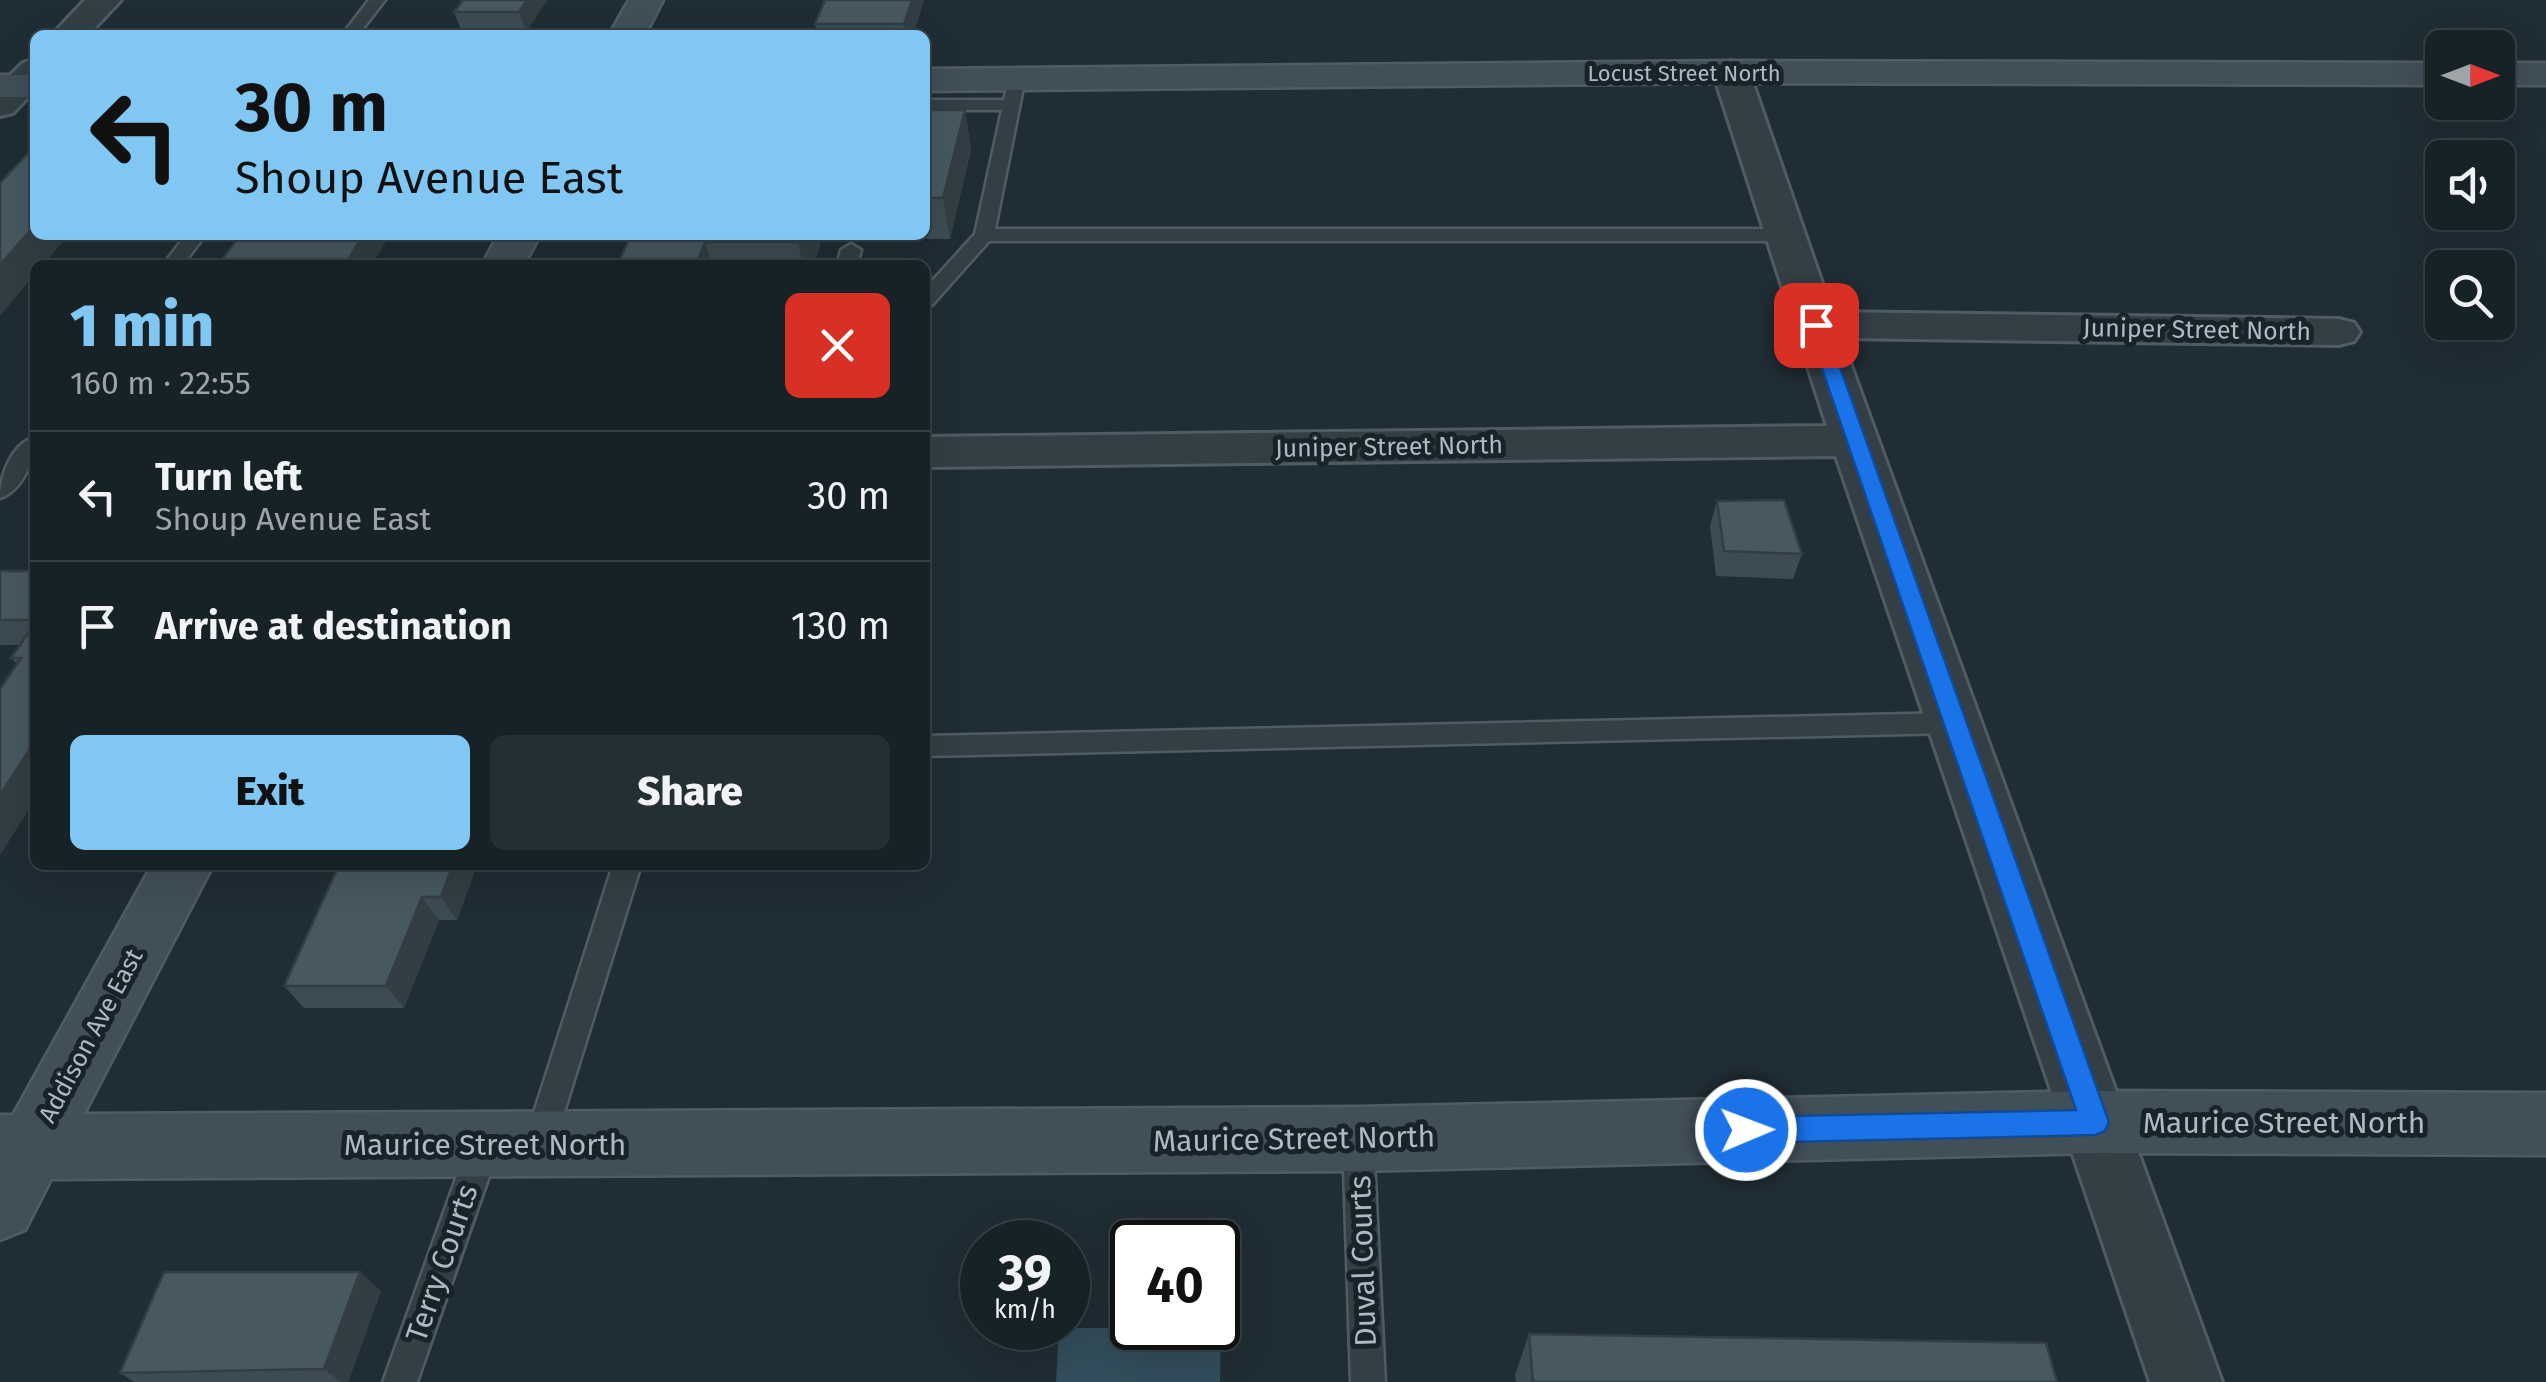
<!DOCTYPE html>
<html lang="en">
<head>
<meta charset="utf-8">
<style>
  body { margin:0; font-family:"Fira Sans",sans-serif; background:#242f33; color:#f1f3f6; height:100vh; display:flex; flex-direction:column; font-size:38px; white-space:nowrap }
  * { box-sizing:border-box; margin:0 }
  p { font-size:32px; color:#9ea4a7 }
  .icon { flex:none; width:55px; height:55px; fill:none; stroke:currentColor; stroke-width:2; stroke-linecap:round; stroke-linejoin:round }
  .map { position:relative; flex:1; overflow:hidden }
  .sheet { position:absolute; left:30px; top:260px; width:900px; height:610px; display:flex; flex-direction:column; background:#172227; border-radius:15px; box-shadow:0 10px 40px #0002,0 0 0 2px #363f44 }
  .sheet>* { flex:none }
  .top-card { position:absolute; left:30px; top:30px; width:900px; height:210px; border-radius:15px; box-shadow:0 10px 40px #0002,0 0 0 2px #363f44; background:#80c7f3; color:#111; overflow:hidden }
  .needle { width:65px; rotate:90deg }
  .buttons { position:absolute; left:2425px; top:30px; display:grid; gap:20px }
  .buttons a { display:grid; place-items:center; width:90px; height:90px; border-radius:15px; background:#172227; box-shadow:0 10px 40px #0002,0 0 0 2px #363f44; font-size:50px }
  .speed { position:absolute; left:960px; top:1220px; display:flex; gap:20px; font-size:50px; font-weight:700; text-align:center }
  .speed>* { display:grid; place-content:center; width:130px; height:130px; border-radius:50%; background:#172227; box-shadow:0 10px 40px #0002,0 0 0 2px #363f44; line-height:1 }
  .speed small { font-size:25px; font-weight:400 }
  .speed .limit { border:5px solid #111; border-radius:15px; background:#fff; color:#111 }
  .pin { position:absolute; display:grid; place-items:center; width:85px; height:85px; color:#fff; margin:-42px; border-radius:20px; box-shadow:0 5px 15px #0006 }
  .me { position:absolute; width:110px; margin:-55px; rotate:89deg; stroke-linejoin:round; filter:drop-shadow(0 0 8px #0008) }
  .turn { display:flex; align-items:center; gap:35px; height:210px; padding:0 40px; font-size:45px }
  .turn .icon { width:130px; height:130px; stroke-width:2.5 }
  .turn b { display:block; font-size:70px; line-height:85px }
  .round { display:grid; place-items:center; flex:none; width:105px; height:105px; border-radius:15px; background:#242f33 }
  .overview { display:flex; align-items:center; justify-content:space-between; height:170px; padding:0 40px }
  h1 { font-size:60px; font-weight:800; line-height:75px; color:#80c7f3 }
  .action { display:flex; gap:20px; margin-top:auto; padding:20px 40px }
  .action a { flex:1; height:115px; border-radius:15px; background:#80c7f3; color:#111; font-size:40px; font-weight:800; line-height:115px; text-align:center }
  .action a+a { background:#242f33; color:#f1f3f6 }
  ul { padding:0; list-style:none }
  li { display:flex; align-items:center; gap:30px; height:130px; padding:0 40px; border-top:2px solid #363f44 }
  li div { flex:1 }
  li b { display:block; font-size:38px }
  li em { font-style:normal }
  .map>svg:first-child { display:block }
  .water { fill:#334d5c }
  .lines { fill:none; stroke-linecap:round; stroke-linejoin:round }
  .lane-casing { stroke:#505c63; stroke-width:5 }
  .street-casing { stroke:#505c63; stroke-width:6 }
  .secondary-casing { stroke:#505c63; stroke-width:5 }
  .lane { fill:#333e45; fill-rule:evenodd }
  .street { fill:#333e45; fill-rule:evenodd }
  .secondary { fill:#414f58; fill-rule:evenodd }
  .wall { fill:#3d4c53 }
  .shaded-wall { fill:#323e43 }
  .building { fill:#475860; stroke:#323e43; stroke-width:2.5 }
  .route { fill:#1a73e8; stroke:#114b97; stroke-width:2.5 }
  .labels { text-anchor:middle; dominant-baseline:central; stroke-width:10; stroke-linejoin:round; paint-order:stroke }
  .far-street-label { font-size:22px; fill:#acbac2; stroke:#182329 }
  .street-label { font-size:25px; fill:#acbac2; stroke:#182329 }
  .near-street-label { font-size:30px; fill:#acbac2; stroke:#182329 }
</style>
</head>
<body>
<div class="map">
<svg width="2546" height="1382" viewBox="0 0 2546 1382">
  <rect width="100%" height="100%" fill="#1f2d34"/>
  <path class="water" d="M1221 1322 1220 1382H1056L1059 1328H1218Z"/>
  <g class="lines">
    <defs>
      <path id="lane" d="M369 0H385L358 35H342Z
        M1017 73 1025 78 995 229H1785L1794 235 1785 241H989L932 305 925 307V289L975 234 1002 110H925V100H1004L1009 78Z
        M186 235H205L183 265H163Z
        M851 244 861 250 857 265H837L841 250Z
        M35 437C35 458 23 491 0 498 0 476 11 444 35 437Z
        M1952 713 1961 716 1965 723 1961 730 1952 733 925 756V736Z
        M613 865H641L555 1141 551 1151 540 1155 529 1151 525 1141Z
        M1358 1125 1369 1129 1373 1139 1385 1382H1351L1343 1139 1347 1129Z
        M484 1130 495 1135 500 1145 417 1382H383L468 1145 473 1135Z"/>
      <path id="street" d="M85 0H121L88 35H52Z
        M35 59V90L13 113 0 116V85L23 63Z
        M1731 61 1743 65 1749 72 1832 312 2339 319 2354 323 2360 332 2354 341 2339 345 1841 338 2222 1382H2150L1836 456 925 467V437L1827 426 1713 72 1719 65Z"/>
      <path id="secondary" d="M629 0H663L645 35H609Z
        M1731 61 2442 63V85L1731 83 925 91V69Z
        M2498 63H2546V85H2498Z
        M0 75H35V97H0Z
        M498 235H540L524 265H482Z
        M152 865H213L84 1114 1358 1107 2095 1091 2546 1093V1155L2095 1153 1358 1171 51 1179 25 1230 0 1240V1115H13Z"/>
    </defs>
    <use href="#lane" class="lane-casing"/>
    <use href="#street" class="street-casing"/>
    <use href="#secondary" class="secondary-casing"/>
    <use href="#lane" class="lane"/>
    <use href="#street" class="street"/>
    <use href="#secondary" class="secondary"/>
  </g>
  <path class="wall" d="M459 0H547L526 32H462L454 12 462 1Z
    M924 0 913 35H818L815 24Z
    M925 110H965L971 150 950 239 822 238 814 265H617L631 235H925Z
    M1717 501 1802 554 1793 579 1716 576 1710 526Z
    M0 571H35V799L0 855 17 664 11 658 21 645H0Z
    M339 865H477L457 920H439L404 1008H304L284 986Z
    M381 1291 348 1382H134L120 1373Z
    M1529 1334 2057 1382H1516L1515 1375Z"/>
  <path class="shaded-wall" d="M527 0H547L526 32 519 12Z
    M912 0H924L913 35H906L904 24Z
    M965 110 971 150 950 239 943 198Z
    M35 225V235H68L43 265H35V274L0 316V265Z
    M363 235H390L372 265H345Z
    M800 235H822V238L814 265H803L798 242Z
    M705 242 712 265H696Z
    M35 741V799L0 855V795Z
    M453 865H477L457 920 441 897Z
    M422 897 439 920 404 1008 386 986Z
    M360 1272 381 1291 348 1382H341L324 1369Z"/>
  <path class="building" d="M463 0H527L519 12H454Z
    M825 0H912L904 24H815Z
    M925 110H965L943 198H925Z
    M35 146V225L0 265V183Z
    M240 235H363L345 265H218Z
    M631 235H800L798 242H705L696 265H617Z
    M1784 500 1802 554 1724 551 1717 501Z
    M0 571H35V620H0Z
    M35 623V741L0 795V689L21 658H11Z
    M339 865H453L441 897H422L386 986H284Z
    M164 1272H360L324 1369 120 1373Z
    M1529 1334 2046 1343 2057 1382H1533Z"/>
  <path class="route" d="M1816 320 1825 325 2109 1122 2105 1131 2095 1135 1746 1143 1736 1139 1732 1130 1736 1121 1746 1117 2076 1110 1807 325Z"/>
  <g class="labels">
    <g class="far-street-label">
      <text x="1684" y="73">Locust Street North</text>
    </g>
    <g class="street-label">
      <text transform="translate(2197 330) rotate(1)">Juniper Street North</text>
      <text transform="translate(1389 447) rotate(-1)">Juniper Street North</text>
      <text transform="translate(91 1036) rotate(-62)">Addison Ave East</text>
    </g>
    <g class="near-street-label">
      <text x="2284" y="1123">Maurice Street North</text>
      <text transform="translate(1294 1139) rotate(-1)">Maurice Street North</text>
      <text x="485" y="1145">Maurice Street North</text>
      <text transform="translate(1363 1261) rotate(-92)">Duval Courts</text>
      <text transform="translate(442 1263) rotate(-71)">Terry Courts</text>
    </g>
  </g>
</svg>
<div class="buttons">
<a><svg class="needle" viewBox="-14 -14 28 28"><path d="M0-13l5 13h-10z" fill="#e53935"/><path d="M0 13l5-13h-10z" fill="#9ea4a7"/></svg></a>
<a><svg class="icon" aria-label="sound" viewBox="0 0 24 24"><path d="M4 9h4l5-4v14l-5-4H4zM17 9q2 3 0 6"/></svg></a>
<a><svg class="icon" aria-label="search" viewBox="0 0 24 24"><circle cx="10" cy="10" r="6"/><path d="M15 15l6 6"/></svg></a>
</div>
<div class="speed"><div>39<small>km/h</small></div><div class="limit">40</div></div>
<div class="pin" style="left:1816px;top:325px;background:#d93025"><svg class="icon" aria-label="arrive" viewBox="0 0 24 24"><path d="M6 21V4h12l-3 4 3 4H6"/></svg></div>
<svg class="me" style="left:1746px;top:1130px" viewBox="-20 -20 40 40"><circle r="17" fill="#1a73e8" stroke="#fff" stroke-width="3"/><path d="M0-11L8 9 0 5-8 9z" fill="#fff"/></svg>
<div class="top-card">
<div class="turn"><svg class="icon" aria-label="left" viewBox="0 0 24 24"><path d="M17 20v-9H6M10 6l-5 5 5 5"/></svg><div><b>30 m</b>Shoup Avenue East</div></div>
</div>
<section class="sheet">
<div class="overview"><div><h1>1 min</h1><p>160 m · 22:55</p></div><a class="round" style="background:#d93025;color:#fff"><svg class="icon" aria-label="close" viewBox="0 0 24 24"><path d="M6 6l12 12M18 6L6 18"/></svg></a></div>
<ul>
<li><svg class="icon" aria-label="left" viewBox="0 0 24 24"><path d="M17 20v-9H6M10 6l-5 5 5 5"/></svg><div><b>Turn left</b><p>Shoup Avenue East</p></div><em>30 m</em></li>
<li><svg class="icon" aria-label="arrive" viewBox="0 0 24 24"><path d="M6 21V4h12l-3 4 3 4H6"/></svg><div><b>Arrive at destination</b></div><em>130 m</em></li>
</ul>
<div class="action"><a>Exit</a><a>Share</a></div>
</section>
</div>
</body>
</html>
